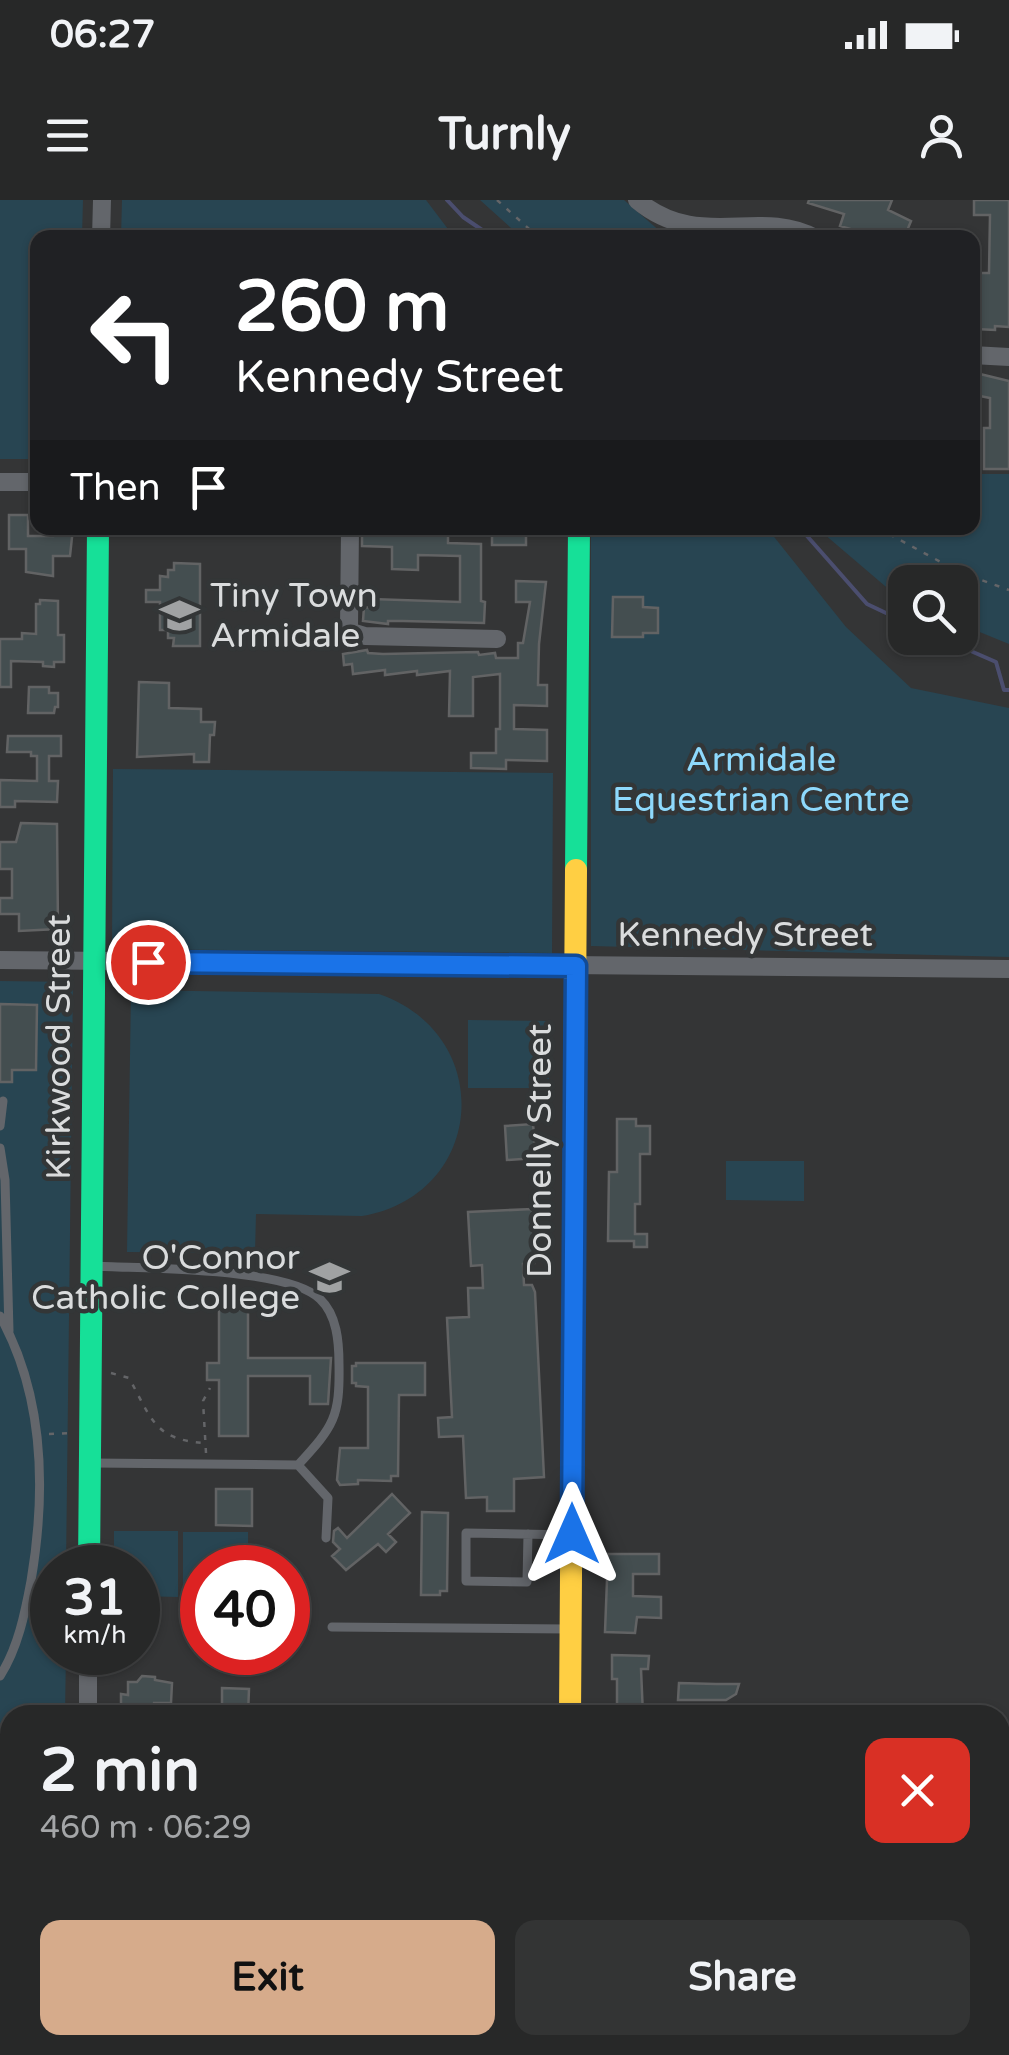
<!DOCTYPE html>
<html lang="en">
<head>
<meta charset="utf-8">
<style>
  body { margin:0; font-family:"Varela Round",sans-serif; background:#333434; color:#f1f3f6; height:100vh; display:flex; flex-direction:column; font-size:38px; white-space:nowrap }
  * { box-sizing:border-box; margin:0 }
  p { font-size:32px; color:#a4a6a8 }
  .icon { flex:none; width:55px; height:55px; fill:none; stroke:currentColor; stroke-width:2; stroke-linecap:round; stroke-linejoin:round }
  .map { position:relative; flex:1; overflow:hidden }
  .drawer { position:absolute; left:0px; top:1505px; width:1010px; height:350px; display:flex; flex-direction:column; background:#272828; border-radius:30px 30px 0 0; box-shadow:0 2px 8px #0004,0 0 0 2px #434445 }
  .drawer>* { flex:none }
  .top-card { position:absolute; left:30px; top:30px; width:950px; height:305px; border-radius:20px; box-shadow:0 2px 8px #0004,0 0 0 2px #434445; background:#202124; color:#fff; overflow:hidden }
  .controls { position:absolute; left:888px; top:365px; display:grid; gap:20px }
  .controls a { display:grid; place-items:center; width:90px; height:90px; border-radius:20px; background:#272828; box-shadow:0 2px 8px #0004,0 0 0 2px #434445; font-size:50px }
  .speed { position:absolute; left:30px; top:1345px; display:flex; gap:20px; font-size:50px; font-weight:700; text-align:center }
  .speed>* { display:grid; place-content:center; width:130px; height:130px; border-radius:50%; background:#272828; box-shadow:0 2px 8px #0004,0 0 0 2px #434445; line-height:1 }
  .speed small { font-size:25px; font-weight:400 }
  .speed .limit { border:15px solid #d22; background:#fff; color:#111 }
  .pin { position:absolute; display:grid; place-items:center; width:85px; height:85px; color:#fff; margin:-42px; border:5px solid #fff; border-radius:50%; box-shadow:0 2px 10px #0007 }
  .me { position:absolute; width:110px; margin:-55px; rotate:0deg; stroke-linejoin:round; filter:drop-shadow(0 0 8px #0008) }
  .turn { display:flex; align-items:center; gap:35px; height:210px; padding:0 40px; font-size:45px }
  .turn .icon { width:130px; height:130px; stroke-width:2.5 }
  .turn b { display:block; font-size:70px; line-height:85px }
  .then { display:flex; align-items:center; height:95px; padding:0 40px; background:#0003; gap:20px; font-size:38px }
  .round { display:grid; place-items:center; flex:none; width:105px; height:105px; border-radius:20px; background:#333434 }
  .head { display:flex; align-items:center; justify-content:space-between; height:170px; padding:0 40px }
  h1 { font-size:60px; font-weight:700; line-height:75px }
  .primary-button { display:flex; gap:20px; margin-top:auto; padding:20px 40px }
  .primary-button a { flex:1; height:115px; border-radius:20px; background:#d6ab8b; color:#111; font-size:40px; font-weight:700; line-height:115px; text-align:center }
  .primary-button a+a { background:#333434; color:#f1f3f6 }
  .status { display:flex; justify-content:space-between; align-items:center; height:70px; padding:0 50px; background:#272828; direction:ltr }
  .status svg { height:28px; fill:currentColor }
  header { display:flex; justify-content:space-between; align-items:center; height:130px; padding:0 40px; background:#272828; font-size:45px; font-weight:700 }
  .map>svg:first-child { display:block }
  .green { fill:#284552 }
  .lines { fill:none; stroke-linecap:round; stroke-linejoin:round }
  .stream { stroke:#4b4e6f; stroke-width:4 }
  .building { fill:#444e50; stroke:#626364; stroke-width:2.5 }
  .path { stroke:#646568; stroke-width:2.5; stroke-dasharray:5 8; stroke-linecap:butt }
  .lane { stroke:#63666b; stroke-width:9 }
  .street { stroke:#63666b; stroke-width:18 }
  .fast { stroke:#16e098; stroke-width:22 }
  .slow { stroke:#ffcf43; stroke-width:22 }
  .route-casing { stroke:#114b97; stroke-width:25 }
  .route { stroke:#1a73e8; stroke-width:18 }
  .labels { text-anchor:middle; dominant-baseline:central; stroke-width:9; stroke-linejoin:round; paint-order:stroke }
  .poi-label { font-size:35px; fill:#dadcdd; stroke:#333637; text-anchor:start }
  .park-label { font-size:35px; fill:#8ed9fc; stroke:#333637 }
  .street-label { font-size:35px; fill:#dadcdd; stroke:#333637 }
</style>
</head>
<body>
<div class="status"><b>06:27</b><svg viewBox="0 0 49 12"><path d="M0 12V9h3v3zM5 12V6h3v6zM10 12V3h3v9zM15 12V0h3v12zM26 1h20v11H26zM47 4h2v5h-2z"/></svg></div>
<header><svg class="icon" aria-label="menu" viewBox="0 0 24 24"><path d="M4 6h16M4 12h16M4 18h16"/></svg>Turnly<svg class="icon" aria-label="person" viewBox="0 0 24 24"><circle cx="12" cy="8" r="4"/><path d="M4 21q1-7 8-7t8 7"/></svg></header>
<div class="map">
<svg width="1009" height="1855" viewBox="0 0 1009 1855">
  <rect width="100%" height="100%" fill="#343536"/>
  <path class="green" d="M0 0H83L82 37 38 38 37 259H0Z
    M122 0H426L454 37H121Z
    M480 0H624L662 33 691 37H521Z
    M973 274H1009V444L960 424V382H905V398L892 392 817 328H972Z
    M591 328H767L846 427 911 488 1009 508V757L591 746Z
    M113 569 553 573 552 753 112 749Z
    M0 781 73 782 66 1367 52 1368V1452L66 1453 65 1515H10V1692H0Z
    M131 790 379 794C497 835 486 995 362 1016L256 1014 255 1053 127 1052Z
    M468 820 549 821V888H468Z
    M726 961H804V1001L726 1000Z
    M114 1331H178V1397L138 1396V1368L114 1367Z
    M183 1332H248V1367L202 1368V1397H183Z
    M0 1738 10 1739V1845H81V1855H0Z"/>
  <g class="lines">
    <path class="stream" d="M447 0 463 17 494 38
      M640 38 643 30
      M800 328 867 404 905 422
      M941 438 996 462 1004 490H1009
      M1000 1768 1009 1757
      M934 1855 942 1845"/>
  </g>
  <path class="building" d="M809 0H892L888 10 911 21 904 38H881L840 26 844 14 808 3Z
    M974 0H1009V127L995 126V130L976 129 980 73H989L990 15H974Z
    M980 174 1009 181V269H984V228H990V198L975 195Z
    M9 315H28V336H53V328H73L70 356H53V376L26 372V349H9Z
    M362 328H448V343L481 344V401L485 402 484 423 403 421H388V424L363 421 364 407 372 408V399L460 402V356L418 355V370L392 369V347L362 346Z
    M492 328H526V345H492Z
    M174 363 200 364V446H173L174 438H168V430H160V402H146V390H160V376L168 377V370H174Z
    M516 381 546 382 539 444 538 485H547V506L514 505V529L547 530V561L506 560V569L471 568V553H496V529H500V474L473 477V516H449L450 471 417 475V471L385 475V470L353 474 352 464 344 465 343 454 367 450 368 453 383 454 478 452 479 455 495 453 496 458H518V443H523L530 402H516Z
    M613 397H643V407L658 408V433H643V437H612Z
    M40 400 58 401V435H64V462H54V467L43 466V462L11 461V487H0V439H22V433L36 434V404H40Z
    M139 482 169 483V508L201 509V522H215L214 535H210L209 562H194V554L137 557Z
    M29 487H49V493H58V507H55L54 513H28Z
    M8 536H61V556H49V581H58L57 602 15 601V607H0V580L37 581V556H31V552H7Z
    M21 623 57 624 58 729 19 731V714H0V698H12V669H0V642H16Z
    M0 804 37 805 36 870H12V882H0Z
    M617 919H636V926H650V954H640V1004H635V1034H647V1047H634V1041H608L609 972H617Z
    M533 924 536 958 507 960 505 926Z
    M532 1009 534 1063 523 1064 524 1085H532L535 1092 544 1277 514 1279V1311H487V1297L466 1298 463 1236 439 1237 438 1218 452 1217 447 1118 469 1117 468 1088H483L482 1065 471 1066 468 1012Z
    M219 1109H248V1158H331L328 1204H310V1176H248V1236H219V1180H207V1163H219Z
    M356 1163H425V1195H399L398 1276H391V1281L358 1280V1284L340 1285 337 1280 340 1248H368V1187L356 1186V1183H352V1166H356Z
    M216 1289H252V1326L216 1325Z
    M392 1294 410 1313 388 1334 396 1342 386 1352 378 1344 346 1370 332 1356 340 1349 333 1342 334 1331 338 1328 347 1338Z
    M422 1312 448 1313 447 1391H440V1395H421Z
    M608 1354H659V1374H633V1396L661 1397V1418L637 1417 635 1433 605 1432Z
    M612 1455 649 1456 648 1469H641L643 1515H617V1479H612Z
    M142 1476 155 1477V1480L172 1483 171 1503H154L151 1515H127L128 1507H121V1494L128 1495V1482H137Z
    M679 1483 716 1484H739L736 1494 726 1500H678Z
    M222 1488 249 1489 248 1515H222Z"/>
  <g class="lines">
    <path class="path" d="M497 0 539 38
      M878 328 959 372 1009 390
      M111 1173 129 1178C152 1219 154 1240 205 1243
      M49 1234 70 1233
      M206 1253 203 1201 210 1188
      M1000 1820 1009 1809
      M973 1855 981 1845"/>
    <path class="lane" d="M0 926 3 901
      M0 948 5 980 9 1131
      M0 1116C45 1197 46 1292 31 1381 25 1413 18 1448 0 1476
      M93 1263 298 1265C334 1226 340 1217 339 1164 339 1142 337 1115 320 1099 287 1067 145 1069 95 1066
      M298 1265 328 1298 326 1338
      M528 1334 527 1382 466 1381V1333L571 1335
      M332 1427 568 1429"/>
    <path class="street" d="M637 0C699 52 758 7 815 38
      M101 38 102 0
      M972 155 1009 157
      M0 282H38
      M350 328 349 427 352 432 365 436 497 439
      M0 760 1009 769
      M88 1515V1452"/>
    <path class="fast" d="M576 670 579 328
      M89 1368 98 328
      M108 1845V1855"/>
    <path class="slow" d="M570 1515 576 670
      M0 1716H10"/>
  </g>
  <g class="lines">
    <defs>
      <path id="route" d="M148 762 576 766 572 1334"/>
    </defs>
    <use href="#route" class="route-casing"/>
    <use href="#route" class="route"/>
  </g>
  <defs>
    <symbol id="school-bare" viewBox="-9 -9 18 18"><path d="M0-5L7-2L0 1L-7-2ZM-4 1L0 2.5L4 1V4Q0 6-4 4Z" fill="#a0a2a3" stroke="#333637" stroke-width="2.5" paint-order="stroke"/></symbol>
  </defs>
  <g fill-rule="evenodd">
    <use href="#school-bare" x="152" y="388" width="55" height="55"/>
    <use href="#school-bare" x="302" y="1050" width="55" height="55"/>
  </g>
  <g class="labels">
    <g class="poi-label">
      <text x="210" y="396">Tiny Town<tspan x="210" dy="40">Armidale</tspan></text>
      <text x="300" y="1058" text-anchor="end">O'Connor<tspan x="300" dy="40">Catholic College</tspan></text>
    </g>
    <g class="park-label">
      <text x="761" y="560">Armidale<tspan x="761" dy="40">Equestrian Centre</tspan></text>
    </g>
    <g class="street-label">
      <text x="745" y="735">Kennedy Street</text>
      <text transform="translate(59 847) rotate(-90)">Kirkwood Street</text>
      <text transform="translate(540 951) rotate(-90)">Donnelly Street</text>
    </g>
  </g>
</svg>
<div class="controls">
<a><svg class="icon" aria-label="search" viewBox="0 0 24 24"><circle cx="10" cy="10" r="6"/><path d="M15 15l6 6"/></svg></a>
</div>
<div class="speed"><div>31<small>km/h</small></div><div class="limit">40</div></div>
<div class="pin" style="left:148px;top:762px;background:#d93025"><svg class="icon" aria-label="arrive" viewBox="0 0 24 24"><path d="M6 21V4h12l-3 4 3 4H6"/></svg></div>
<svg class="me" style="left:572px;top:1334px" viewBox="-20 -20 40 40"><path d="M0-17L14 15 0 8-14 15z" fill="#1a73e8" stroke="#fff" stroke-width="4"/></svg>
<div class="top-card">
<div class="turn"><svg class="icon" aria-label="left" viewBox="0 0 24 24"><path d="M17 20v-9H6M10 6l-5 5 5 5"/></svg><div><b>260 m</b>Kennedy Street</div></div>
<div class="then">Then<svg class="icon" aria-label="arrive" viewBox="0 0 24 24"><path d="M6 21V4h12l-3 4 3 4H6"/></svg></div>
</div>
<section class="drawer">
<div class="head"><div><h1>2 min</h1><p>460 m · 06:29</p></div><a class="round" style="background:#d93025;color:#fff"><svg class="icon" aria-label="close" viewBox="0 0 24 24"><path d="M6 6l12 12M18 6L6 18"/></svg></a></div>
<div class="primary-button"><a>Exit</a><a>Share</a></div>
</section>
</div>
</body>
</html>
